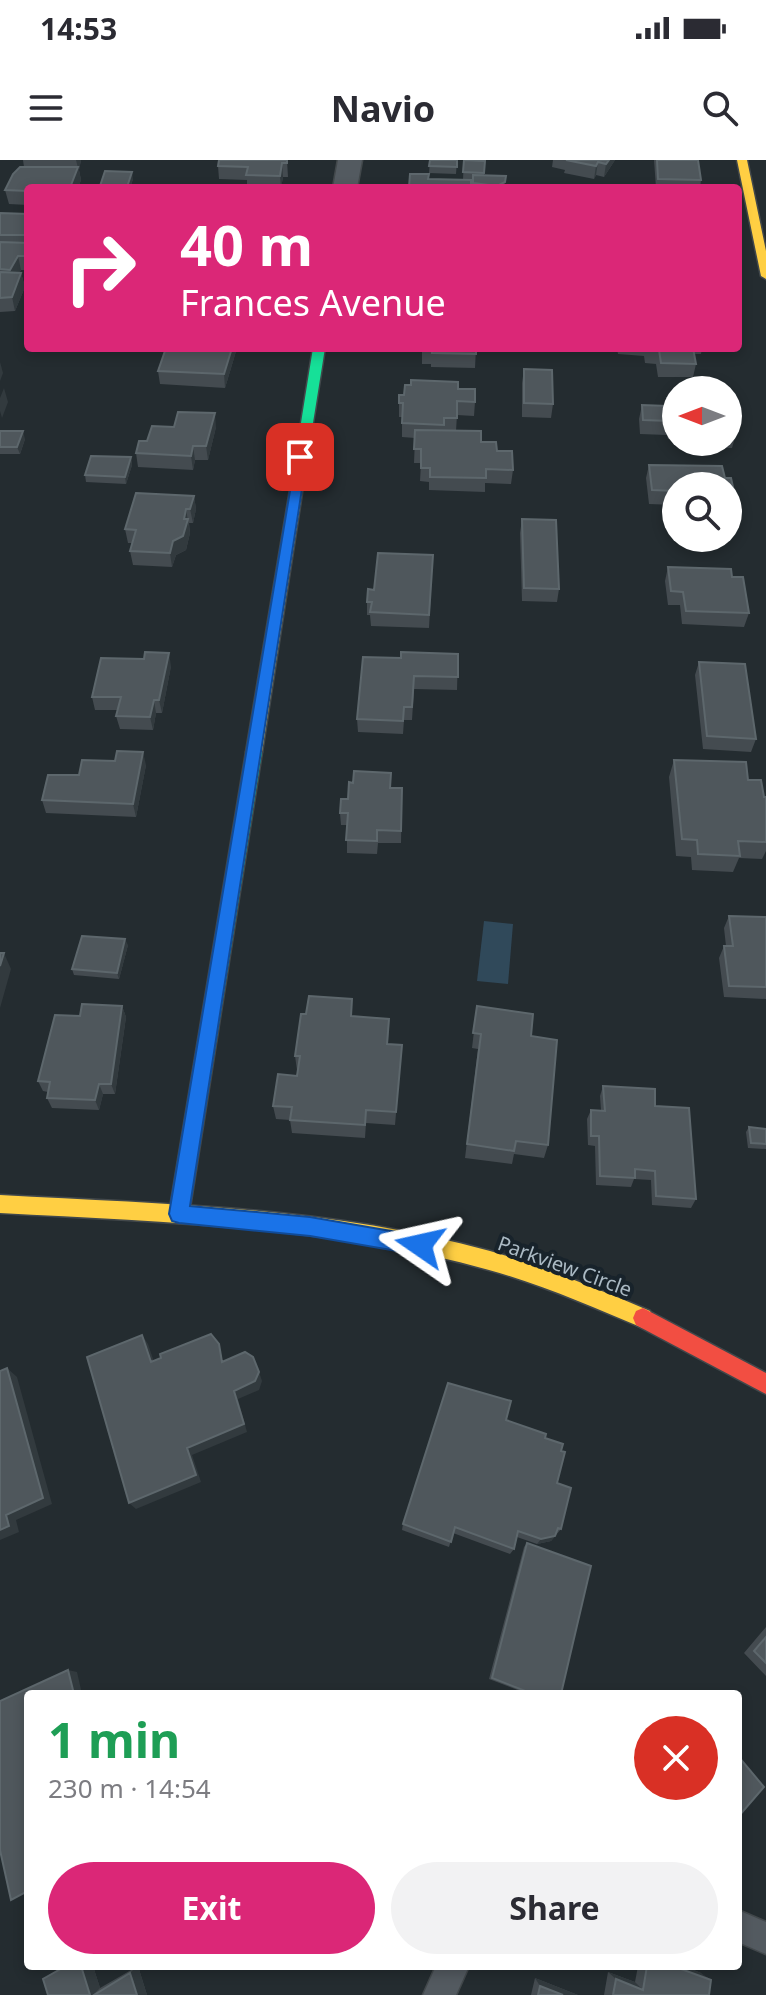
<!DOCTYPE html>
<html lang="en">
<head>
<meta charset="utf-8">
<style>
  body { margin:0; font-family:"Noto Sans",sans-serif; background:#f2f2f3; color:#2b2b33; height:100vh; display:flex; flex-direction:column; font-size:30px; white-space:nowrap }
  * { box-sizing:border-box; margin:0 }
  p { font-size:26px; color:#7c7c81 }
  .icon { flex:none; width:44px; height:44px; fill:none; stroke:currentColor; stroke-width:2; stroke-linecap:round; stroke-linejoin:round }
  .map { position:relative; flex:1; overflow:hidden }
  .drawer { position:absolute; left:24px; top:1530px; width:718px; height:280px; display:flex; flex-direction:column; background:#fff; border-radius:8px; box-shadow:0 4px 12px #0003 }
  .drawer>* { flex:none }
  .top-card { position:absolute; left:24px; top:24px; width:718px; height:168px; border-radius:8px; box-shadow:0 4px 12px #0003; background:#db2777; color:#fff; overflow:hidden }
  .needle { width:52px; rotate:270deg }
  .controls { position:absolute; left:662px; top:216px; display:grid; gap:16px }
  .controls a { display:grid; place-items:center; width:80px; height:80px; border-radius:50%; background:#fff; box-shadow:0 4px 12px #0003; font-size:40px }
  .pin { position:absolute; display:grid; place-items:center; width:68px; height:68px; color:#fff; margin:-34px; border-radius:16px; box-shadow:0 4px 12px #0006 }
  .me { position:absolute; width:88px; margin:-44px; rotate:281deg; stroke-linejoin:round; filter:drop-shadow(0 0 6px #0008) }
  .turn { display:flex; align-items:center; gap:28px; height:168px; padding:0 24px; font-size:36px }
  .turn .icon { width:104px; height:104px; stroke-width:2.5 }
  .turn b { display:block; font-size:56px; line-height:68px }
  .round { display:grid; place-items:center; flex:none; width:84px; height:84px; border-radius:42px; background:#f2f2f3 }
  .summary { display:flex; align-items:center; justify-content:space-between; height:136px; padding:0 24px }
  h1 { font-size:48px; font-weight:700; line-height:60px; color:#1e9e55 }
  .action { display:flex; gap:16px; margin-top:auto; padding:16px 24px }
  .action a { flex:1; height:92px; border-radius:48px; background:#db2777; color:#fff; font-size:32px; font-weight:700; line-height:92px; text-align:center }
  .action a+a { background:#f2f2f3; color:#2b2b33 }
  .status { display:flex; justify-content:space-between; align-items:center; height:56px; padding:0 40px; background:#fff; direction:ltr }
  .status svg { height:22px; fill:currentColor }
  header { display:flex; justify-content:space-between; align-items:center; height:104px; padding:0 24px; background:#fff; font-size:36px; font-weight:700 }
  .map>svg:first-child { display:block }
  .water { fill:#30495a }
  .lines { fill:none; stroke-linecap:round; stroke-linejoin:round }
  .lane-casing { stroke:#42484b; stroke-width:3 }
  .street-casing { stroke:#42484b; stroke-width:3 }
  .fast-casing { stroke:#42484b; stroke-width:3 }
  .slow-casing { stroke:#42484b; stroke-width:3 }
  .jam-casing { stroke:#42484b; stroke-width:3 }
  .lane { fill:#535a60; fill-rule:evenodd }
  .street { fill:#535a60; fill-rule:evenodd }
  .fast { fill:#16e098; fill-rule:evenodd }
  .slow { fill:#ffcf43; fill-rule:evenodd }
  .jam { fill:#f24e42; fill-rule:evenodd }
  .wall { fill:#444b50 }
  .shaded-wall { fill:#323a3e }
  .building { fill:#4f575c; stroke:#5d676c; stroke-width:2 }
  .route { fill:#1a73e8; stroke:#114b97; stroke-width:2 }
  .labels { text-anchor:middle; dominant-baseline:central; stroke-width:8; stroke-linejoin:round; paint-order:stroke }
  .street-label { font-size:20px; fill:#abbac4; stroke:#18232b }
</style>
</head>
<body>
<div class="status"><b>14:53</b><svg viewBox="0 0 49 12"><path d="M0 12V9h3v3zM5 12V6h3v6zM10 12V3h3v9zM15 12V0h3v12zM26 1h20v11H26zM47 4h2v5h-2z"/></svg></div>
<header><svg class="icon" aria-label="menu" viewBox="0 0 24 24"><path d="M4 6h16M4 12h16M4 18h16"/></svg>Navio<svg class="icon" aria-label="search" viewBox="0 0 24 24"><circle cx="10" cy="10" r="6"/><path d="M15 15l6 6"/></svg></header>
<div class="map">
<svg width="766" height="1835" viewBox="0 0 766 1835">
  <rect width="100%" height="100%" fill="#242c30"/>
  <path class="water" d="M484 761 513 764 508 824 477 821Z"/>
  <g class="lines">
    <defs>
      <path id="lane" d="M738 1750 766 1762V1794L738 1782Z
        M436 1806H469L456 1835H423Z"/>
      <path id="street" d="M338 0H362L357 28H333Z"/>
      <path id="fast" d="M313 188H325L308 294 302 298 296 294Z
        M254 587 262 592 189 1054 186 1060 179 1063 172 1060 169 1054 246 592Z"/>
      <path id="slow" d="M737 0H747L766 91V119L761 116Z
        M302 290 308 294 262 592 254 597 246 592 296 294Z
        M0 1035C163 1044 332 1047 490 1091 545 1107 598 1129 650 1151L653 1158 650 1165 643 1168C592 1147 543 1125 489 1110 331 1066 163 1062 0 1053Z"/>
      <path id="jam" d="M643 1148 766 1213V1234L636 1165 633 1158 636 1151Z"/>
    </defs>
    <use href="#lane" class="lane-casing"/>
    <use href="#street" class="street-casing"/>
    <use href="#fast" class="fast-casing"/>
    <use href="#slow" class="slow-casing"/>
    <use href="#jam" class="jam-casing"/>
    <use href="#lane" class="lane"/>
    <use href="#street" class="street"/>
    <use href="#fast" class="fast"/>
    <use href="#slow" class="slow"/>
    <use href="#jam" class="jam"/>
  </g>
  <path class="wall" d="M23 0H81L79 10 81 20 78 28H28V45L9 44 5 30 24 7Z
    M287 0 288 17H283L281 28H247V20L219 19 218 6Z
    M430 0H457L456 14 429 13Z
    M464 0 485 1 484 15 505 28H472L473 19H463Z
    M553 0H615L604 17 596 15 594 19 564 13 565 10 552 7Z
    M654 0H698L701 20 700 28H656Z
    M133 19 130 28H100V26Z
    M0 53 28 54V110H21L19 113H21L25 127 15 151 0 152Z
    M237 188 225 228 160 224 158 211Z
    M422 188H476L475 208 431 207V204H422Z
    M617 188H702L701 194H694L696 204 693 217H658L656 204 645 203 644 196 618 194Z
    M524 209 553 244 551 258 522 257V223Z
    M458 229 475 242 474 256 457 255 456 271 497 291 513 310 511 324 485 323V332L429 330V322L420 321 421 303H414L415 278 402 277V257H399V235Z
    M667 238H676V279H668L667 275 640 274 639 259 642 245 666 246Z
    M728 248 736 274 732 288 695 287V282H728Z
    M174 267H216L208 300H195L193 310 138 307 136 293 147 281Z
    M0 271 25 279 20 294H0Z
    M131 297 132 305 126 324 86 322 85 315Z
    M649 305 725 318 735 336 731 350H729L728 353V326H676V345L649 344 646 318Z
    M194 336 196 349 193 363H189L190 373 186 390 176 395 172 407 133 405 130 391 132 383H128L125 369Z
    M522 359 559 429 557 442 522 441 520 373Z
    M433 395 429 468 371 466 370 455H367V442L374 430Z
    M668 407 732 417 749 453 744 467 682 464 680 445H668L665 421Z
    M458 494 457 530 414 529 412 560H404L403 574 358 572 357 559 401 498Z
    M699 502 756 579 751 592 703 589 695 515Z
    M171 506 162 553H156L153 570 120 569 116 556 118 550H95L92 537Z
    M674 600 748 620 764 637H766V691L762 699 739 698 733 712 692 710 691 697 676 696 669 617Z
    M146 605 136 657 46 653 42 640 79 615Z
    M391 628H402L401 683H378L377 694 347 693V665H341L340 653 348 639Z
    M729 756 766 757V839L724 837 719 798 724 786H726L724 768Z
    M128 785 119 819 74 815 72 809Z
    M122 846 126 857 115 934H103L99 950 52 948 47 938 48 932 43 931 38 921 80 856Z
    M477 846 531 876 548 985 544 998 514 994 512 1004 465 998 478 889 472 888Z
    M353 856 389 859 388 884 402 885 395 965 366 963 365 978 292 973 290 960 276 959 273 946 297 916V910L295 896Z
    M603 926 655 946 696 1039 691 1048 652 1045 651 1020 634 1019 631 1027 596 1025 595 986 588 985 587 959 591 950H601L600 936Z
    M749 967 766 969V989L748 988 746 972Z
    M506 1260 545 1278 561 1291 557 1323 561 1369 551 1381 537 1384 517 1377 514 1389 510 1394 453 1373 449 1387 402 1370 403 1364Z
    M527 1383 561 1534H528L489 1519 524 1387Z
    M766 1467V1516L744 1493Z
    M64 1806H93L100 1828 138 1806 147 1835H48L43 1819Z
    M638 1806H684L701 1813 709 1835H604L608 1812 635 1822Z
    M535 1818 578 1835H531Z"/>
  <path class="shaded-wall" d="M76 0H81L79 10 81 20 78 28H72L71 25 78 8Z
    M609 0H615L604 17 606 4Z
    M598 2 596 15 594 19 596 6Z
    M282 3 283 17 281 28 280 16Z
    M132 12 133 19 130 28H127Z
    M505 22V28H497V26Z
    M18 96 21 110 13 123 10 110Z
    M21 113 25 127 15 151 12 137Z
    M232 188H237L225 228 224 214Z
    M0 202 3 213 0 221Z
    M4 228 8 242 2 258 0 251V238Z
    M215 253 216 267 208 300 206 286Z
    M23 271 25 279 20 294 17 287Z
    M193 286 195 300 193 310 191 296Z
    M131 297 132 305 126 324 125 317Z
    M194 336 196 349 193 363 190 349Z
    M186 349 190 373 186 390 176 395 172 407 170 393 173 381 184 359Z
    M169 493 171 506 162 553 159 540Z
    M154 540 156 553 153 570 150 557Z
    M143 592 146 605 136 657 133 644Z
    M125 779 128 785 119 819 117 813Z
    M4 793 11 809 0 848V806Z
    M122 846 126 857 115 934 111 924Z
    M99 924 103 934 99 950 95 940Z
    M142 1175 148 1184 157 1211 151 1202Z
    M7 1208 17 1217 52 1344 16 1360 19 1372 0 1380V1370L6 1355Z
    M259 1212 262 1221 259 1230 238 1239 247 1272 192 1295 201 1322 136 1349 129 1343 187 1288 234 1231Z
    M555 1376 551 1381 537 1384 541 1379Z
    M68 1510 77 1512 82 1534H74Z
    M81 1806H93L100 1828 93 1835H90Z
    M137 1806H138L147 1835H137L130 1813Z
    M673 1806H684L701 1813 711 1820Z
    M608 1812 635 1822 643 1830 616 1819Z
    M535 1818 578 1835H563L540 1826Z"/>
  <path class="building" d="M219 0H287V3H282L280 16 246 15 248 7 218 6Z
    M430 0H457V7L429 6Z
    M464 0 485 1 484 13 463 12Z
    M566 0H609L606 4 598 2 596 6Z
    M657 0H698L701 20 658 19Z
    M20 7H78L71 25H44L43 28H28V31L5 30 13 14Z
    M105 11 132 12 127 27 100 26Z
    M410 14H429L428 19 471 20V28H408L409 27Z
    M473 15 506 16 505 22 497 26 473 23Z
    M0 53 28 54V75H0Z
    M0 82 28 83V96H18L10 110 0 109Z
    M0 112 21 113 12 137 0 138Z
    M166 188H232L224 214 158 211Z
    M422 188H476V194L432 193V190H422Z
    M647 188H693L696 204 661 203 659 190H647Z
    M524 209 552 210 553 244 524 243Z
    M411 220 458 222V229H475V242L457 241V258H444V265L402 263 403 243H399V235H404L405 225H411Z
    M667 238H676V266L671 265 670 261 643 260 642 245 668 246Z
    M728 248H731L736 274H728Z
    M178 252 215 253 206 286H193L191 296 136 293 139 281H147L152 266 174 267Z
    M415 270 481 271V282H496L497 291H512L513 310 486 309V318L430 317V308H421V289H414Z
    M0 271H23L17 287H0Z
    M91 296 131 297 125 317 85 315Z
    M649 305 722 306 725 318H731L735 336H728V326H676V331L652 330Z
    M136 333 194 336 190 349H186L184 359H188L183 376 173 381 170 393 130 391 136 370 125 369Z
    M522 359 556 360 559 429 524 428Z
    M378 393 433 395 429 455 370 452 372 442H367L368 429 374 430Z
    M668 407 731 409 732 417H743L749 453 686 451 683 432 671 431Z
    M145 492 169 493 159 540H154L150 557 116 556 121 537H92L101 498 144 499Z
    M401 492 458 494V517L414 516 412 547H404L403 561 357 559 363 497 401 498Z
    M699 502 745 504 756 579 707 576Z
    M117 591 143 592 133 644 42 640 48 615H79L82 600 115 601Z
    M674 600 746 602 748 620H761L764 637H766V682L738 681 740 696 698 694 697 680 682 679Z
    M354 611 391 613 390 628H402L401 671 377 670V681L346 680 348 653H340L341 639H348L349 622 353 623Z
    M729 756 766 757V827L729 826 724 786H733Z
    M82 776 125 779 117 813 72 809Z
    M0 793H4L0 806Z
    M309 836 352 839 351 856 389 859 387 884 402 885 396 952 366 950 365 965 290 960 292 947 273 946 278 914 297 916 300 896H295L301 854H306Z
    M82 844 122 846 111 924H99L95 940 47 938 50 922 38 921 55 855 80 856Z
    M477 846 533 854 531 876 557 880 548 985 516 981 514 991 467 984 481 874 473 873Z
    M603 926 655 929V946L689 948 696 1039 656 1036 655 1011 635 1009V1018L600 1016 599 976H591V950L605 951Z
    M749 967 766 969V984L751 983Z
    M211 1174 219 1184 222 1202 245 1192 253 1197 259 1212 255 1221 234 1231 244 1264 187 1288 196 1315 129 1343 87 1197 142 1175 151 1202 161 1198 160 1194Z
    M7 1208 43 1338 6 1355 9 1366 0 1370V1211Z
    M448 1223 511 1241 506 1260 546 1274 545 1278 563 1284 561 1291 565 1292 557 1323 571 1328 561 1369 558 1368 555 1376 541 1379 518 1371 514 1389 455 1367 451 1382 403 1364Z
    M527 1383 591 1406 561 1534H533L492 1518Z
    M766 1477V1503L754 1491Z
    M68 1510 74 1534H28V1731L11 1740 0 1690V1541Z
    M738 1596 764 1627 738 1657Z
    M66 1806H81L90 1835H48L43 1819Z
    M647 1806H673L711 1820 709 1835H613L616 1819 643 1830Z
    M130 1813 137 1835H94Z
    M540 1826 563 1835H538Z"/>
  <path class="route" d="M296 295 307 297 190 1046 310 1057 420 1076 427 1079 430 1085 427 1092 420 1095 310 1076 179 1063 172 1061 169 1054Z"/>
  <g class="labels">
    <g class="street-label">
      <text transform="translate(565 1106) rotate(20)">Parkview Circle</text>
    </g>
  </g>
</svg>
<div class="controls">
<a><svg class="needle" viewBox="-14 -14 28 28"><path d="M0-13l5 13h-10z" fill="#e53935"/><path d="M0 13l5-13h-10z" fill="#7c7c81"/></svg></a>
<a><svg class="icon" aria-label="search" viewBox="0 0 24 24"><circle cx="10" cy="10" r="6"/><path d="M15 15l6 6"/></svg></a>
</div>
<div class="pin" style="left:300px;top:297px;background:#d93025"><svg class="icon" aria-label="arrive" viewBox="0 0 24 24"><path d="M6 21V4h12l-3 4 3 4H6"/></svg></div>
<svg class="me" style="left:420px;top:1085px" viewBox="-20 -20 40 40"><path d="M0-17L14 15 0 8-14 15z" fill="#1a73e8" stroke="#fff" stroke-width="4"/></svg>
<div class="top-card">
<div class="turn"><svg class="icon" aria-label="right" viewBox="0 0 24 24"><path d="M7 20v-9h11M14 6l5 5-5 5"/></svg><div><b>40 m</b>Frances Avenue</div></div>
</div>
<section class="drawer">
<div class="summary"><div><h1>1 min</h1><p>230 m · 14:54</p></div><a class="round" style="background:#d93025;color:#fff"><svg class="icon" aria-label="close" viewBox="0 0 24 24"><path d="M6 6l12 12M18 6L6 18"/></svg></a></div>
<div class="action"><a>Exit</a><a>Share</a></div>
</section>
</div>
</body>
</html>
